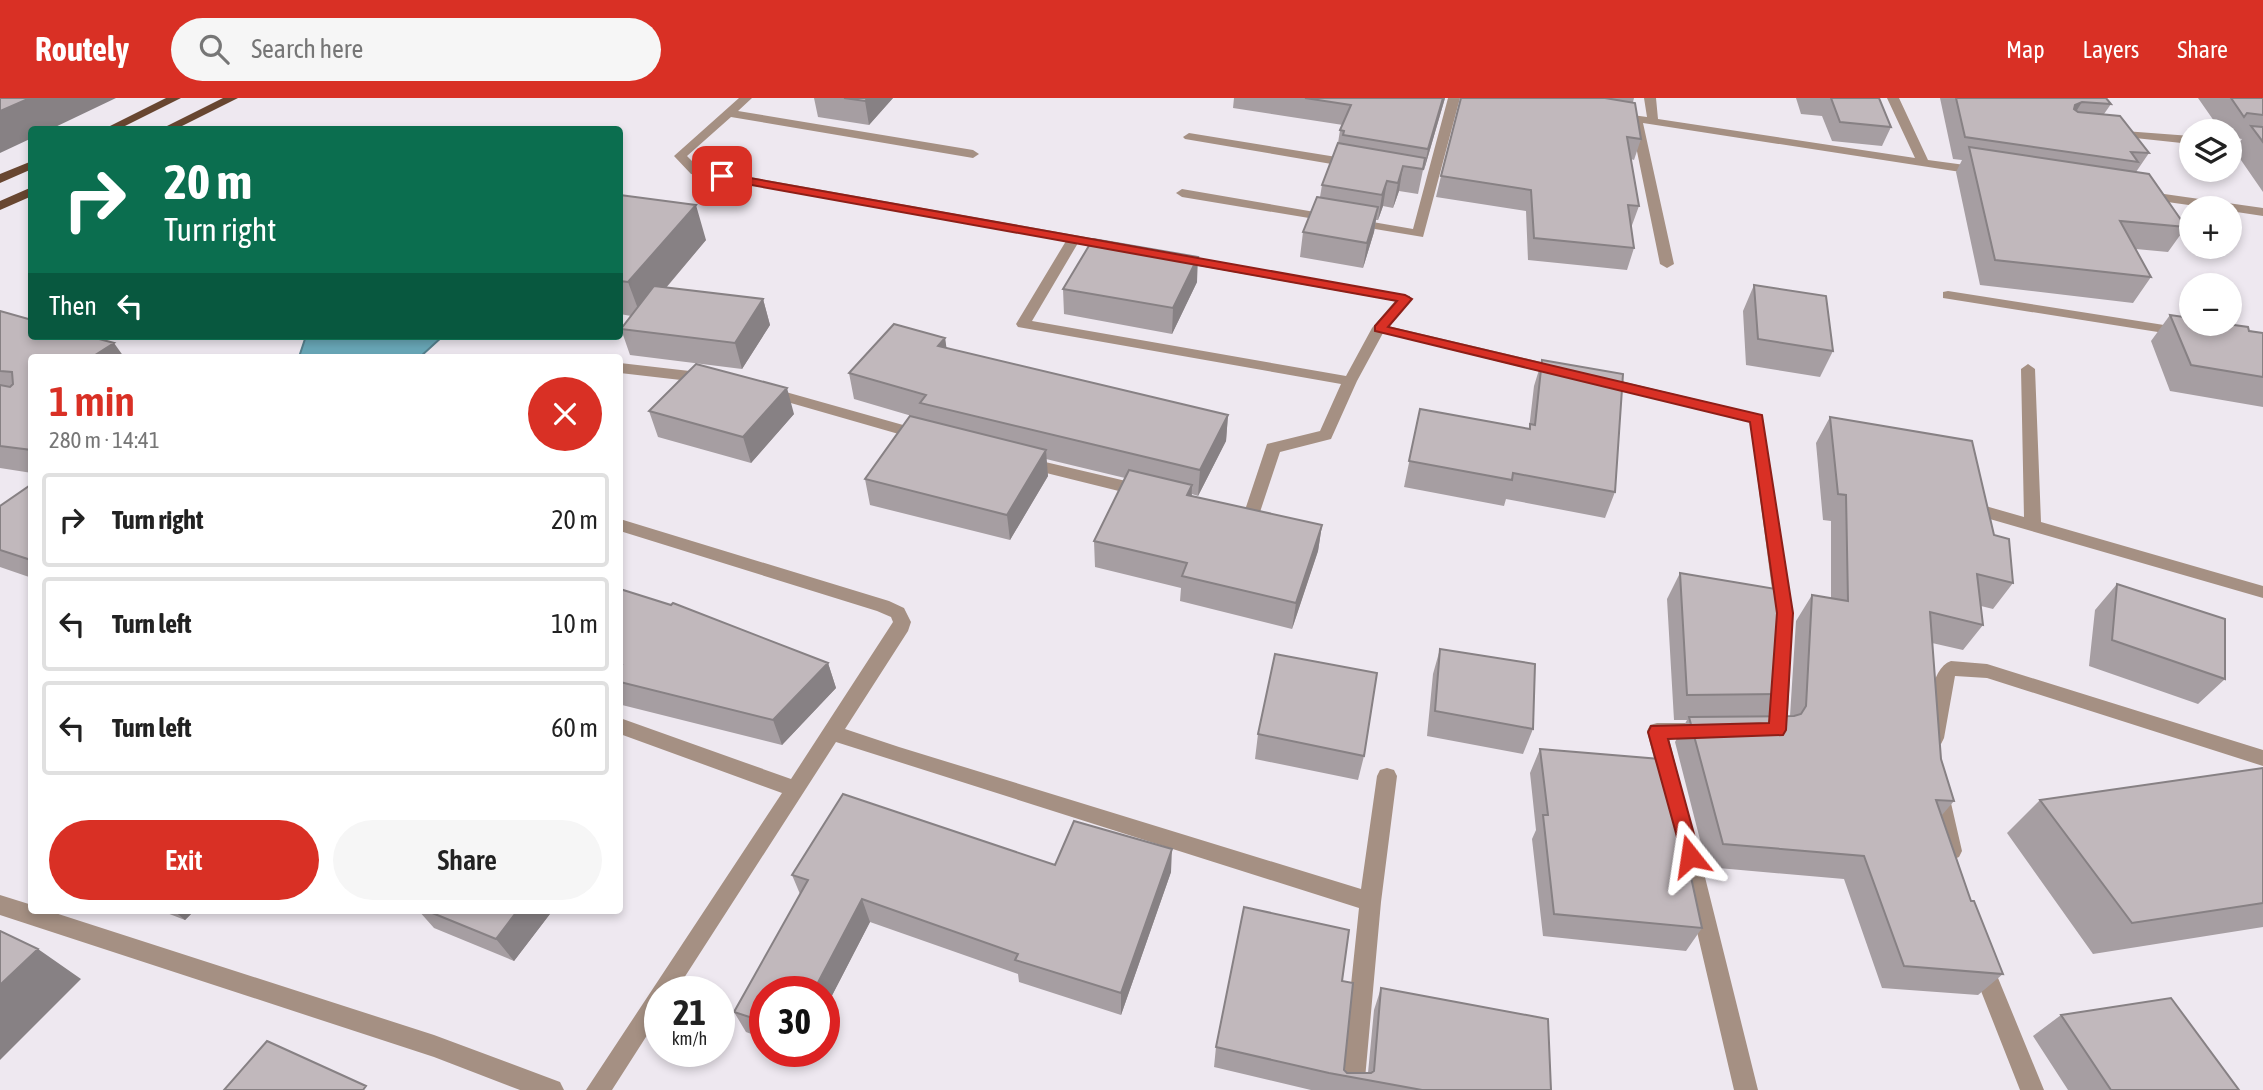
<!DOCTYPE html>
<html lang="en">
<head>
<meta charset="utf-8">
<style>
  body { margin:0; font-family:"Asap Condensed",sans-serif; background:#f6f6f6; color:#222; height:100vh; display:flex; flex-direction:column; font-size:26px; white-space:nowrap }
  * { box-sizing:border-box; margin:0 }
  p { font-size:23px; color:#767676 }
  .icon { flex:none; width:38px; height:38px; fill:none; stroke:currentColor; stroke-width:2; stroke-linecap:round; stroke-linejoin:round }
  .map { position:relative; flex:1; overflow:hidden }
  .side { position:absolute; left:28px; top:256px; width:595px; height:560px; display:flex; flex-direction:column; background:#fff; border-radius:7px; box-shadow:0 4px 10px #0003 }
  .side>* { flex:none }
  .banner { position:absolute; left:28px; top:28px; width:595px; height:214px; border-radius:7px; box-shadow:0 4px 10px #0003; background:#0b6e4f; color:#fff; overflow:hidden }
  .controls { position:absolute; left:2179px; top:21px; display:grid; gap:14px }
  .controls a { display:grid; place-items:center; width:63px; height:63px; border-radius:50%; background:#fff; box-shadow:0 4px 10px #0003; font-size:35px }
  .speed { position:absolute; left:644px; top:878px; display:flex; gap:14px; font-size:35px; font-weight:700; text-align:center }
  .speed>* { display:grid; place-content:center; width:91px; height:91px; border-radius:50%; background:#fff; box-shadow:0 4px 10px #0003; line-height:1 }
  .speed small { font-size:18px; font-weight:400 }
  .speed .limit { border:10px solid #d22; background:#fff; color:#111 }
  .pin { position:absolute; display:grid; place-items:center; width:60px; height:60px; color:#fff; margin:-30px; border-radius:14px; box-shadow:0 4px 10px #0006 }
  .me { position:absolute; width:77px; margin:-38px; rotate:345deg; stroke-linejoin:round; filter:drop-shadow(0 0 5px #0008) }
  .turn { display:flex; align-items:center; gap:24px; height:147px; padding:0 21px; font-size:32px }
  .turn .icon { width:91px; height:91px; stroke-width:2.5 }
  .turn b { display:block; font-size:49px; line-height:60px }
  .then { display:flex; align-items:center; height:66px; padding:0 21px; background:#0003; gap:14px; font-size:26px }
  .round { display:grid; place-items:center; flex:none; width:74px; height:74px; border-radius:37px; background:#f6f6f6 }
  .head { display:flex; align-items:center; justify-content:space-between; height:119px; padding:0 21px }
  h1 { font-size:42px; font-weight:600; line-height:52px; color:#d93025 }
  .cta { display:flex; gap:14px; margin-top:auto; padding:14px 21px }
  .cta a { flex:1; height:80px; border-radius:42px; background:#d93025; color:#fff; font-size:28px; font-weight:600; line-height:80px; text-align:center }
  .cta a+a { background:#f6f6f6; color:#222 }
  ul { padding:0; list-style:none }
  li { display:flex; align-items:center; gap:21px; height:94px; margin:0 14px 10px; padding:0 7px; border:4px solid #e0e0e0; border-radius:7px }
  li div { flex:1 }
  li b { display:block; font-size:26px }
  li em { font-style:normal }
  header { display:flex; align-items:center; gap:42px; box-sizing:border-box; height:98px; padding:0 35px; background:#d93025; color:#fff }
  header strong { font-size:33px }
  nav { display:flex; gap:38px; margin-inline-start:auto; font-size:24px }
  .search { width:490px; height:63px; background:#f6f6f6; display:flex; align-items:center; gap:18px; box-sizing:border-box; padding:0 24px; border-radius:38px; color:#767676; font-size:26px }
  .map>svg:first-child { display:block }
  .water { fill:#6aa9b9; stroke:#56818e; stroke-width:2 }
  .lines { fill:none; stroke-linecap:round; stroke-linejoin:round }
  .minor { fill:#a59083; fill-rule:evenodd }
  .major { fill:#684630; fill-rule:evenodd }
  .wall { fill:#a69ea2 }
  .shaded-wall { fill:#878184 }
  .building { fill:#c1b8bc; stroke:#878184; stroke-width:2 }
  .route { fill:#d93025; stroke:#8d1f18; stroke-width:2 }
</style>
</head>
<body>
<header>
<strong>Routely</strong>
<div class="search"><svg class="icon" aria-label="search" viewBox="0 0 24 24"><circle cx="10" cy="10" r="6"/><path d="M15 15l6 6"/></svg>Search here</div>
<nav><a>Map</a><a>Layers</a><a>Share</a></nav>
</header>
<div class="map">
<svg width="2263" height="992" viewBox="0 0 2263 992">
  <rect width="100%" height="100%" fill="#eee8f0"/>
  <path class="water" d="M306 238H443L420 259H299Z"/>
  <g class="lines">
    <path class="minor" d="M739 0H752L738 13 973 52 979 56 973 60 731 19 687 58 699 70 1119 145V151L1114 152 1078 145 1032 223 1346 278 1372 230 1395 203 1171 163 1169 160 1176 156 1410 198V204L1388 228 1562 269 1569 274 1562 279 1383 235 1357 283 1331 341 1280 354 1257 423 1251 425 1229 420 1227 416 1229 412H1245L1267 346 1320 333 1341 286 1018 229 1016 226 1066 143 691 76 674 58Z
      M1448 0H1460L1423 139 1182 99 1176 95 1182 91 1413 131Z
      M1644 0H1656L1658 21 1915 60 1887 0H1899L1928 62 1980 69 1986 73 1980 77 1643 25 1674 166 1667 170 1660 166 1631 24 1611 18 1617 15 1647 19Z
      M2111 32 2191 38V46L2107 37 2105 35Z
      M1189 35 1355 62 1361 66 1355 70 1185 41 1183 39Z
      M2230 42 2263 45V53L2230 49Z
      M2143 93 2263 110V118L2230 113V110H2210L2139 100V94Z
      M1948 193 2183 230 2190 234 2183 238 1943 200V194Z
      M620 265 707 275 714 280 707 285 620 275Z
      M2028 266 2035 271 2041 424 2263 488V500L1969 415 1967 411 1975 405 2024 419 2021 271Z
      M1600 278 1762 317 1793 514 1790 519H1778L1775 514 1750 324 1595 286 1593 283 1595 280Z
      M768 289 928 334 931 338 923 343 763 297 761 294 763 291Z
      M1024 359 1143 387 1151 393 1143 399 1018 368 1016 364 1018 360Z
      M620 421 889 503 904 510 911 524 908 533 845 631 899 649 1361 791 1377 678 1380 672 1387 670 1394 672 1397 678 1381 804 1364 992H1340L1359 810 836 644 675 894H660V917L612 992H586L782 695 620 636V620L791 681 893 524 891 519 877 513 620 433Z
      M1951 563 1987 566 2263 652V668L1987 580 1955 578 1944 640 1941 646 1934 648 1927 646 1924 640C1928 619 1929 570 1951 563Z
      M1781 570 1788 572 1790 577 1787 632 1784 638 1777 640 1762 638 1759 632 1762 626 1768 624 1772 577 1774 572Z
      M1657 625H1703L1710 627 1713 633 1710 639 1669 641 1680 684 1677 690 1670 692 1663 690 1660 684 1647 633 1650 627Z
      M1938 684 1945 686 1948 692 1962 753 1959 759 1952 762 1945 759 1942 753 1928 692 1931 686Z
      M1683 722 1690 725 1693 731 1758 992H1734L1673 731 1676 725Z
      M0 797 32 807V812H46L434 937 560 984 564 992H520L434 959 0 817Z
      M1981 855 1989 858 2044 992H2020L1970 865 1973 858Z"/>
    <path class="major" d="M166 0H181L117 32H102Z
      M223 0H238L174 32H159Z
      M32 63V71L0 85V76Z
      M32 89V98L0 112V103Z"/>
  </g>
  <path class="wall" d="M814 0H893L869 27 818 19Z
    M1234 0H1445L1424 72H1423L1418 96 1399 93 1393 110 1383 108 1378 122H1376L1374 134 1363 170 1300 159 1303 134 1320 99 1322 87 1338 45 1340 32 1343 27 1233 10Z
    M1461 0H1634L1633 4 1641 41 1634 62 1631 61 1639 108 1631 130 1634 150 1627 172 1528 162 1526 113 1436 99 1441 78Z
    M1796 0H1879L1891 29 1882 48 1832 43 1822 18 1801 16Z
    M1940 0H2106L2111 6 2104 16 2149 55 2136 74 2186 129 2168 154 2136 151 2151 179 2133 205 1980 187 1956 74 1962 62 1953 61Z
    M2198 0H2263V94L2234 52 2242 41 2230 39V40V33H2221Z
    M620 97 706 142 666 190 763 201 770 227 742 271 630 257 621 231 631 218 620 216Z
    M1197 184 1172 236 1064 216 1063 191Z
    M1754 187 1833 253 1820 279 1746 267 1743 213Z
    M0 213 32 259V375L0 370Z
    M2170 217 2263 235V309L2170 293 2151 243Z
    M945 240 946 250 1228 317 1226 343 1198 398 1192 396V398L1322 427 1318 453 1292 531 1180 503 1181 490 1095 469 1094 443 1125 380 1046 361 1048 378 1010 442 870 407 865 381 922 321 854 301 849 275Z
    M1542 262 1615 394 1605 420 1506 401 1504 408 1404 389 1420 311 1529 331 1534 288Z
    M649 313 794 316 751 365 658 339Z
    M1830 319 1994 437 2013 485 1993 511 1981 508 1983 527 1963 552 1932 545 1941 661 1954 703 1942 717 1971 803 2003 876 1978 897 1882 890 1844 781 1707 769 1675 644 1687 622H1674L1667 501 1680 475 1782 596 1768 618H1790L1796 523 1812 497 1831 500V423L1823 422 1816 345Z
    M32 386V480L0 469V408Z
    M2117 486 2225 581 2198 606 2089 568 2095 512Z
    M620 491 828 565 836 590 782 647 622 607 620 601Z
    M1440 551 1533 631 1523 656 1427 638 1433 576Z
    M1258 636 1364 658 1358 682 1255 661Z
    M1540 651 1695 743 1686 756 1702 830 1686 853 1543 838 1532 741 1536 732 1530 675Z
    M2263 670V829L2093 856 2007 735 2040 702Z
    M1055 767 1171 774 1121 917 1019 884 1018 876 870 824 824 913V894H765V941L746 934 734 914 800 796 792 777Z
    M159 812H195L185 822Z
    M418 812H553L514 863 434 830Z
    M1342 883 1344 972 1347 975H1368L1374 912 1381 890 1551 992H1311L1214 969 1216 949Z
    M2061 917 2239 992H2068L2033 938Z"/>
  <path class="shaded-wall" d="M30 0H116L49 32H32V40L0 55V13Z
    M868 0H893L869 27 865 3Z
    M1443 0H1445L1424 72 1428 51Z
    M2082 4 2069 25 2075 7Z
    M1403 68 1399 93 1393 110 1398 85Z
    M1387 83 1383 108 1378 122 1382 97Z
    M696 107 706 142 641 219 628 184Z
    M1378 109 1374 134 1363 170 1367 145Z
    M1198 159 1197 184 1172 236 1173 210Z
    M763 201 770 227 742 271 735 245Z
    M945 240 949 266 938 248Z
    M114 245 124 259H92Z
    M787 290 794 316 751 365 743 339Z
    M1228 317 1226 343 1198 398 1200 372Z
    M1046 352 1048 378 1010 442 1007 417Z
    M1192 387 1191 413 1187 397Z
    M1322 427 1318 453 1292 531 1296 505Z
    M828 565 836 590 782 647 773 622Z
    M1172 751 1171 774 1121 917V895Z
    M862 801 870 824 824 913V894H813Z
    M173 812H195L185 822Z
    M518 812H553L514 863 496 841Z
    M38 851 81 881 0 962V887Z"/>
  <path class="building" d="M0 0H30L0 13Z
    M844 0H868L865 3Z
    M1305 0H1443L1428 51 1343 37 1344 33 1340 32 1351 7Z
    M1461 0H1605L1635 5 1641 41 1627 39 1639 108 1628 107 1634 150 1534 140 1531 92 1441 78Z
    M1831 0H1879L1891 29 1840 24Z
    M1956 0H2106L2111 6 2082 4 2075 7 2074 11 2078 14 2120 18 2149 55 2131 54 2138 64 1965 39Z
    M2231 0H2263V17L2247 15 2244 19Z
    M2251 28 2263 29V44Z
    M1338 45 1425 60 1423 71 1403 68 1398 85 1387 83 1382 97 1322 87Z
    M1969 49 2149 76 2186 129 2120 123 2151 179 1995 162Z
    M620 97 696 107 628 184 620 183Z
    M1317 99 1378 109 1367 145 1303 134Z
    M1093 141 1198 159 1173 210 1063 191Z
    M1754 187 1826 198 1833 253 1758 241Z
    M654 188 763 201 735 245 621 231Z
    M0 213 32 222V238H88L114 245 92 259H32V352L0 348V287L10 289 13 286 12 274 0 273Z
    M2170 217 2191 220V226H2227L2248 229 2249 233 2263 235V279L2191 267Z
    M894 226 945 240 938 248 1228 317 1200 372 920 305 926 297 849 275Z
    M1542 262 1623 276 1615 394 1513 375 1512 382 1409 363 1420 311 1530 331V326L1535 327Z
    M696 266 787 290 743 339 649 313Z
    M910 318 1046 352 1007 417 865 381Z
    M1830 319 1972 343 1994 437 2009 441 2013 485 1977 476 1983 527 1930 514 1941 661 1954 703 1936 702 1971 803H1974L2003 876 1904 868 1864 758 1723 746 1689 619 1794 618 1801 616 1806 608 1812 497 1848 503 1846 397 1838 396Z
    M1129 372 1192 387 1187 397 1322 427 1296 505 1182 478 1187 465 1094 443Z
    M32 386V461L31 462 0 452V408Z
    M1680 475 1788 493 1782 596 1687 597Z
    M2117 486 2225 521V581L2112 542Z
    M620 491 671 507 673 505 828 565 773 622 620 584V570L622 567 620 566Z
    M1440 551 1535 566 1533 631 1435 613Z
    M1275 556 1377 575 1364 658 1258 636Z
    M1540 651 1672 662 1695 743 1683 742 1702 830 1554 816 1543 717H1548Z
    M2263 670V805L2132 825 2040 702Z
    M843 696 1055 767 1074 723 1172 751 1121 895 1015 862 1018 856 862 801 813 894H765V924L734 914 808 782 792 777Z
    M1244 809 1349 832 1342 883 1353 885 1344 972 1347 975H1371L1374 973 1381 890 1548 921 1551 992H1422L1329 975 1216 949Z
    M425 812H518L496 841Z
    M0 833 38 851 0 887Z
    M2171 900 2239 992H2111L2061 917Z
    M267 943 366 988 363 992H224Z"/>
  <path class="route" d="M722 75 1405 197 1412 201 1388 229 1762 317 1793 515 1786 632 1783 637 1668 641 1700 758 1697 764 1690 767 1684 764 1648 634 1651 628 1769 625 1777 515 1750 324 1375 233V228L1397 203 718 81V76Z"/>
</svg>
<div class="controls">
<a><svg class="icon" aria-label="layers" viewBox="0 0 24 24"><path d="M12 4l9 5-9 5-9-5zM3 14l9 5 9-5"/></svg></a>
<a>+</a>
<a>−</a>
</div>
<div class="speed"><div>21<small>km/h</small></div><div class="limit">30</div></div>
<div class="pin" style="left:722px;top:78px;background:#d93025"><svg class="icon" aria-label="arrive" viewBox="0 0 24 24"><path d="M6 21V4h12l-3 4 3 4H6"/></svg></div>
<svg class="me" style="left:1690px;top:758px" viewBox="-20 -20 40 40"><path d="M0-17L14 15 0 8-14 15z" fill="#d93025" stroke="#fff" stroke-width="4"/></svg>
<div class="banner">
<div class="turn"><svg class="icon" aria-label="right" viewBox="0 0 24 24"><path d="M7 20v-9h11M14 6l5 5-5 5"/></svg><div><b>20 m</b>Turn right</div></div>
<div class="then">Then<svg class="icon" aria-label="left" viewBox="0 0 24 24"><path d="M17 20v-9H6M10 6l-5 5 5 5"/></svg></div>
</div>
<section class="side">
<div class="head"><div><h1>1 min</h1><p>280 m · 14:41</p></div><a class="round" style="background:#d93025;color:#fff"><svg class="icon" aria-label="close" viewBox="0 0 24 24"><path d="M6 6l12 12M18 6L6 18"/></svg></a></div>
<ul>
<li><svg class="icon" aria-label="right" viewBox="0 0 24 24"><path d="M7 20v-9h11M14 6l5 5-5 5"/></svg><div><b>Turn right</b></div><em>20 m</em></li>
<li><svg class="icon" aria-label="left" viewBox="0 0 24 24"><path d="M17 20v-9H6M10 6l-5 5 5 5"/></svg><div><b>Turn left</b></div><em>10 m</em></li>
<li><svg class="icon" aria-label="left" viewBox="0 0 24 24"><path d="M17 20v-9H6M10 6l-5 5 5 5"/></svg><div><b>Turn left</b></div><em>60 m</em></li>
</ul>
<div class="cta"><a>Exit</a><a>Share</a></div>
</section>
</div>
</body>
</html>
